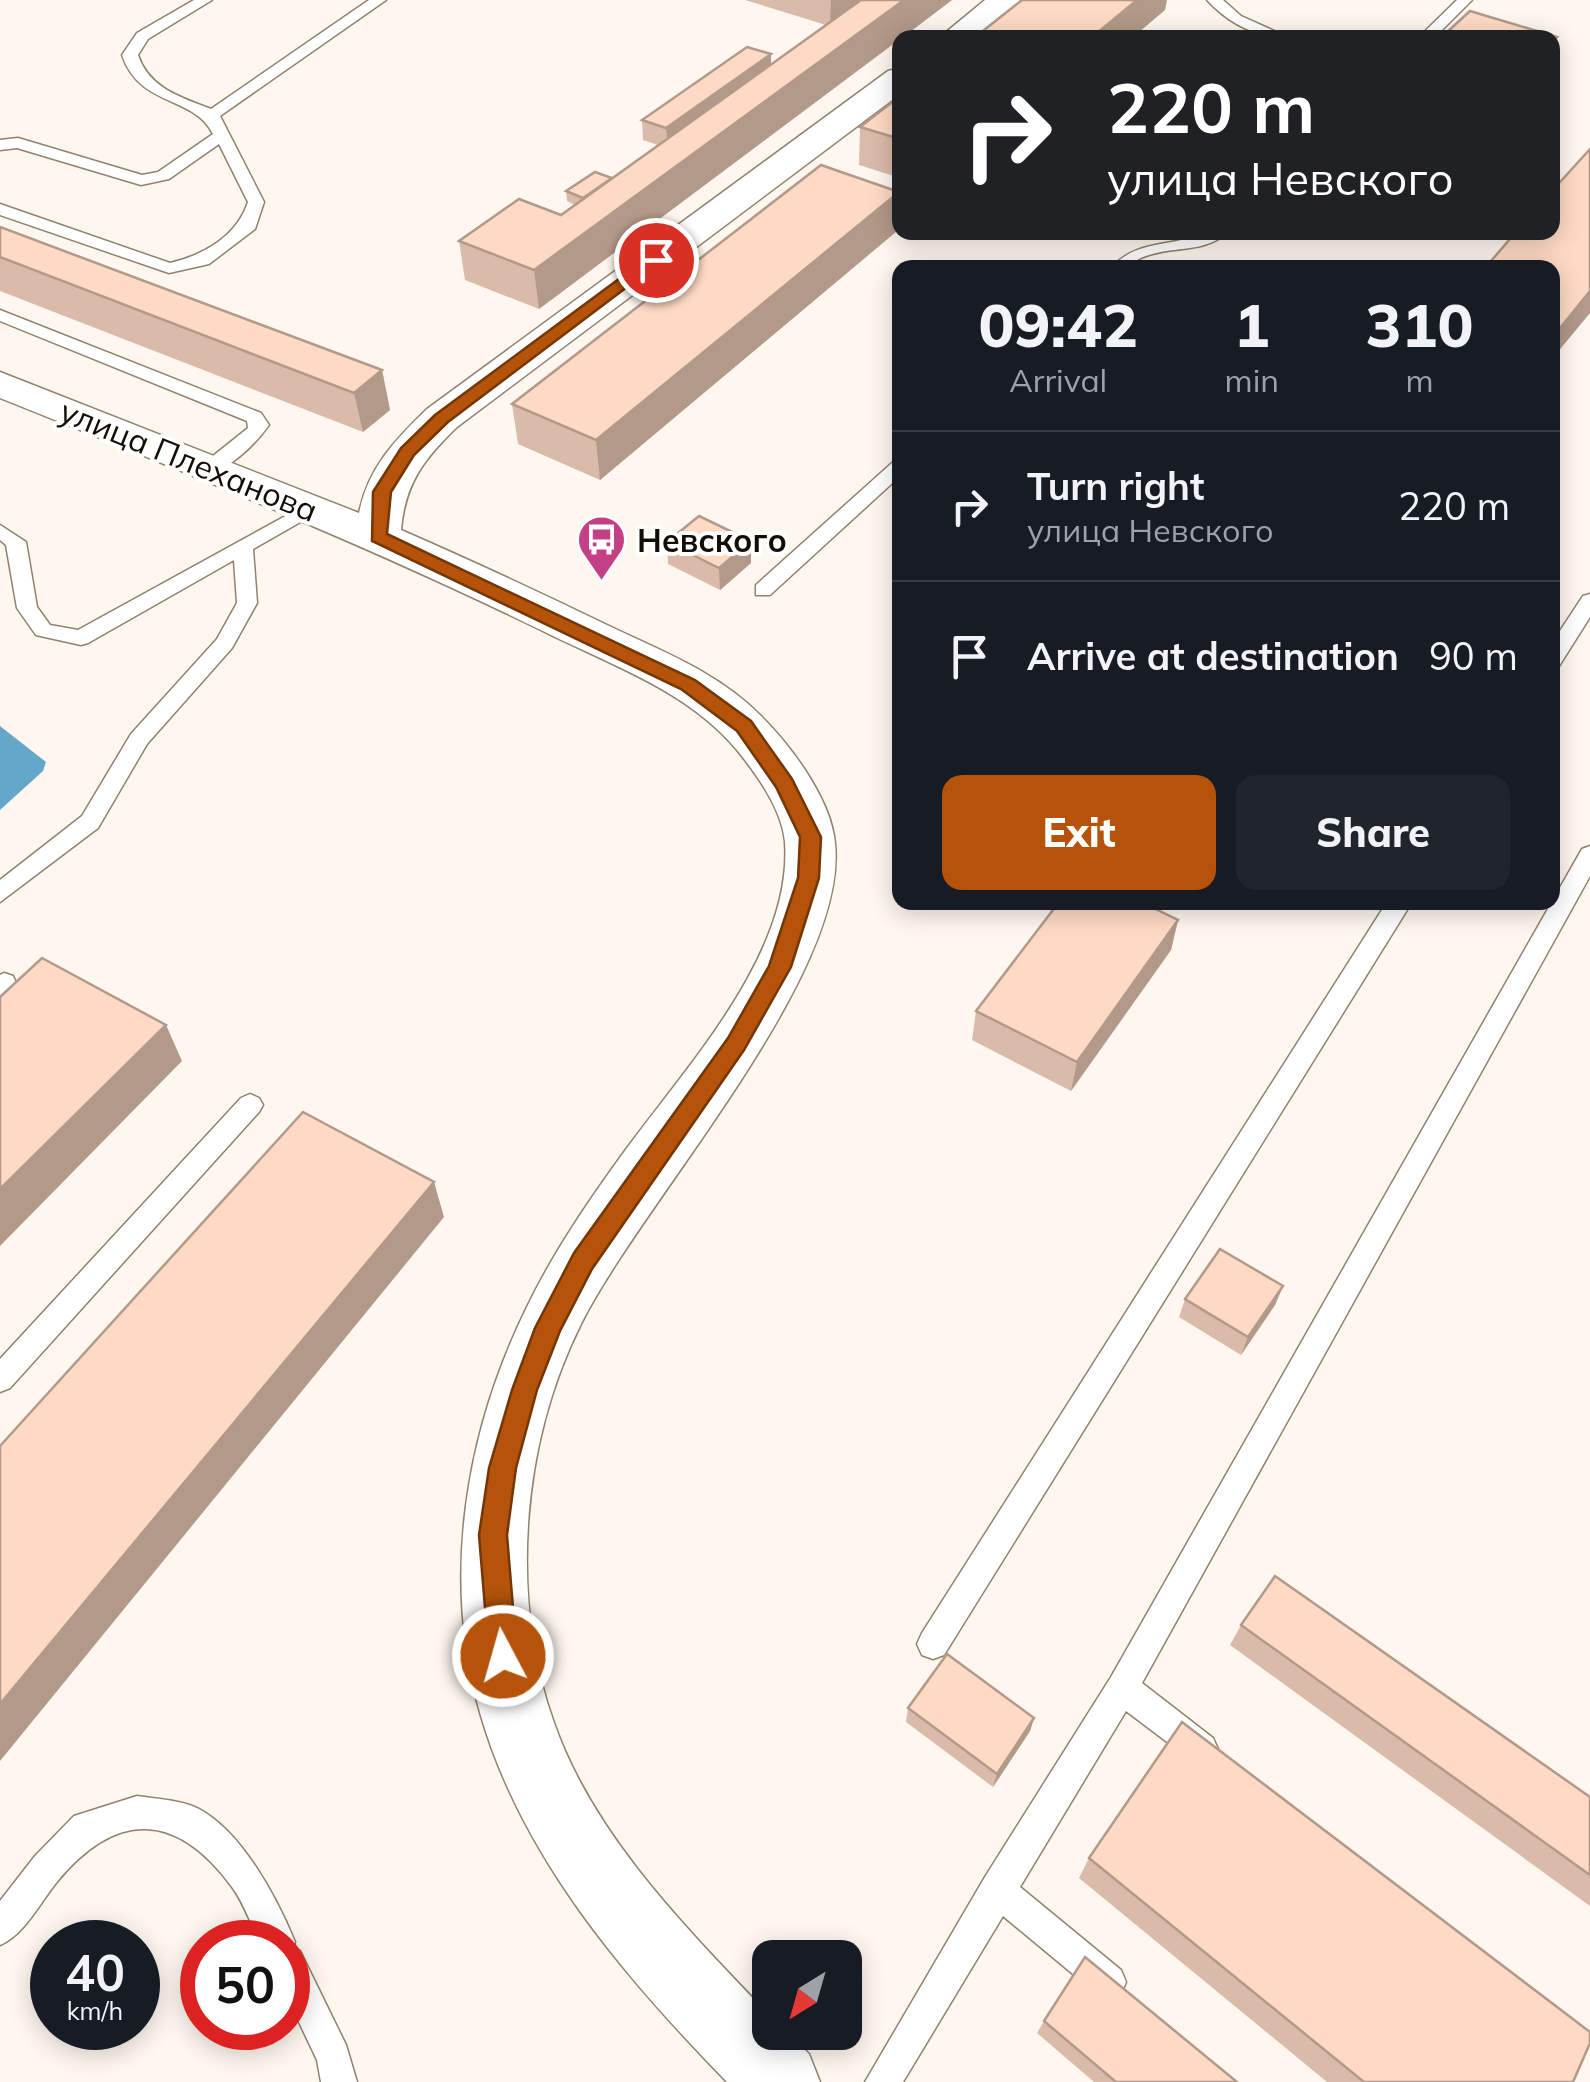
<!DOCTYPE html>
<html lang="en">
<head>
<meta charset="utf-8">
<style>
  body { margin:0; font-family:Mulish,sans-serif; background:#20242c; color:#f1f3f6; height:100vh; display:flex; flex-direction:column; font-size:38px; white-space:nowrap }
  * { box-sizing:border-box; margin:0 }
  p { font-size:32px; color:#9ea1a6 }
  .icon { flex:none; width:55px; height:55px; fill:none; stroke:currentColor; stroke-width:2; stroke-linecap:round; stroke-linejoin:round }
  .map { position:relative; flex:1; overflow:hidden }
  .drawer { position:absolute; left:892px; top:260px; width:668px; height:650px; display:flex; flex-direction:column; background:#171b24; border-radius:20px; box-shadow:0 5px 25px #0003 }
  .drawer>* { flex:none }
  .top-card { position:absolute; left:892px; top:30px; width:668px; height:210px; border-radius:20px; box-shadow:0 5px 25px #0003; background:#202124; color:#fff; overflow:hidden }
  .needle { width:65px; rotate:217deg }
  .tools { position:absolute; left:752px; top:1940px; display:grid; gap:20px }
  .tools a { display:grid; place-items:center; width:110px; height:110px; border-radius:20px; background:#171b24; box-shadow:0 5px 25px #0003; font-size:50px }
  .speed { position:absolute; left:30px; top:1920px; display:flex; gap:20px; font-size:50px; font-weight:700; text-align:center }
  .speed>* { display:grid; place-content:center; width:130px; height:130px; border-radius:50%; background:#171b24; box-shadow:0 5px 25px #0003; line-height:1 }
  .speed small { font-size:25px; font-weight:400 }
  .speed .limit { border:15px solid #d22; background:#fff; color:#111 }
  .pin { position:absolute; display:grid; place-items:center; width:85px; height:85px; color:#fff; margin:-42px; border:5px solid #fff; border-radius:50%; box-shadow:0 2px 10px #0007 }
  .me { position:absolute; width:110px; margin:-55px; rotate:354deg; stroke-linejoin:round; filter:drop-shadow(0 0 8px #0008) }
  .turn { display:flex; align-items:center; gap:35px; height:210px; padding:0 50px; font-size:45px }
  .turn .icon { width:130px; height:130px; stroke-width:2.5 }
  .turn b { display:block; font-size:70px; line-height:85px }
  .eta { display:flex; justify-content:space-evenly; align-items:center; height:170px; text-align:center }
  .eta b { font-size:60px; font-weight:800; line-height:70px }
  .cta { display:flex; gap:20px; margin-top:auto; padding:20px 50px }
  .cta a { flex:1; height:115px; border-radius:20px; background:#b45309; color:#fff; font-size:40px; font-weight:800; line-height:115px; text-align:center }
  .cta a+a { background:#20242c; color:#f1f3f6 }
  ul { padding:0; list-style:none }
  li { display:flex; align-items:center; gap:30px; height:150px; padding:0 50px; border-top:2px solid #363941 }
  li div { flex:1 }
  li b { display:block; font-size:38px }
  li em { font-style:normal }
  .map>svg:first-child { display:block }
  .water { fill:#65a7c9 }
  .lines { fill:none; stroke-linecap:round; stroke-linejoin:round }
  .lane-casing { stroke:#91816d; stroke-width:3 }
  .secondary-casing { stroke:#91816d; stroke-width:3 }
  .lane { fill:#fff; fill-rule:evenodd }
  .secondary { fill:#fff; fill-rule:evenodd }
  .wall { fill:#dabba9 }
  .shaded-wall { fill:#b29989 }
  .building { fill:#fedac4; stroke:#b29989; stroke-width:2.5 }
  .route { fill:#b45309; stroke:#753606; stroke-width:2.5 }
  .labels { text-anchor:middle; dominant-baseline:central; stroke-width:8; stroke-linejoin:round; paint-order:stroke }
  .far-street-label { font-size:32px; fill:#130d06; stroke:#fff }
  .far-poi-label { font-size:32px; font-weight:bold; fill:#130d06; stroke:#fff; text-anchor:start }
</style>
</head>
<body>
<div class="map">
<svg width="1590" height="2082" viewBox="0 0 1590 2082">
  <rect width="100%" height="100%" fill="#fef7ef"/>
  <path class="water" d="M0 726 46 762 43 771 0 810Z"/>
  <g class="lines">
    <defs>
      <path id="lane" d="M194 0H212L148 39 138 55C149 88 180 97 211 109L369 0H386L220 116 264 202 255 229 209 264 169 273 0 215V204L170 263C204 255 237 236 248 202L219 144 169 179 141 185 17 148 0 150V140L18 138 142 175 158 172 213 134C194 95 140 108 122 55L137 33Z
        M1207 0H1223L1241 16 1290 38C1257 38 1229 24 1207 0Z
        M1457 0H1472L1434 38H1418Z
        M1206 232H1228C1204 253 1177 246 1149 255 1131 260 1132 268 1111 268 1138 238 1173 248 1206 232Z
        M0 310 261 413 269 425C257 442 225 476 203 472V464L248 428 247 421 0 321Z
        M900 460V476L770 595H756V585L893 462Z
        M311 502 318 504V512L253 549 257 603 232 648 147 744 98 828 0 902V880L82 816 131 734 217 639 237 603 234 560 88 643 81 645 36 635 17 608 6 545 0 540V525L26 542 37 607 50 625 78 630Z
        M1590 594V617L1559 666 1552 668V643L1583 596Z
        M1590 846V876L1142 1683 1213 1738 1218 1749 1213 1760 1202 1765 1191 1760 1126 1711 1020 1887 1121 1970 1126 1982 1121 1994 1109 1999 1097 1994 1003 1916 903 2082H865L985 1877 1111 1677 1582 849Z
        M1387 902H1412L944 1655 933 1659 922 1655 917 1644 922 1633Z
        M4 973 13 976 16 983 9 994 0 997V975Z
        M250 1094 259 1098 263 1105 259 1112 10 1388 0 1392V1359L241 1098Z
        M137 1796C156 1799 182 1800 199 1809 242 1832 277 1898 295 1942L293 1948 300 1951 346 2045 357 2082H321L317 2060 288 1999V1942H260C251 1925 244 1903 232 1887 176 1811 116 1810 56 1883 40 1903 24 1935 0 1945V1901L35 1856 74 1816Z"/>
      <path id="secondary" d="M985 0H1021L976 38H939Z
        M900 68V94L457 427C424 459 405 483 401 530 470 560 539 592 607 625 661 651 718 672 761 716 790 745 827 794 834 836 857 968 642 1201 581 1324 522 1442 509 1595 553 1720 592 1835 688 1930 770 2016V2032H787L809 2054 820 2082H727C625 1977 523 1859 481 1716 441 1579 465 1433 527 1307 554 1251 590 1199 627 1148 688 1065 793 952 785 842 782 809 757 775 737 750 689 692 614 666 549 634 370 546 185 472 0 398V372L359 513C368 468 395 440 427 409L888 71Z"/>
    </defs>
    <use href="#lane" class="lane-casing"/>
    <use href="#secondary" class="secondary-casing"/>
    <use href="#lane" class="lane"/>
    <use href="#secondary" class="secondary"/>
  </g>
  <path class="wall" d="M745 0H952L539 309 465 280 459 241 561 215 575 205 567 201 566 191 612 178 658 145 643 140 642 120 771 54V64L826 25Z
    M900 96V178L859 165 860 127Z
    M0 227 382 370 390 410 363 432 0 291Z
    M897 231 600 480 518 444 512 404Z
    M751 541V563L720 590 668 564 667 542Z
    M1178 920 1171 950 1071 1091 972 1040 976 1011Z
    M1283 1286 1275 1305 1241 1355 1179 1317 1185 1299Z
    M1241 1625 1590 1797V1906L1230 1645Z
    M908 1708 1034 1718 1030 1731 993 1787 906 1722Z
    M1089 1858 1573 2082H1327L1079 1878Z
    M1044 2021 1237 2082H1094L1037 2033Z"/>
  <path class="shaded-wall" d="M831 0H866L830 26Z
    M904 0H952L902 38H900V39L539 309 534 270Z
    M1137 0H1167L1165 10 1132 38H1091Z
    M771 54V75L668 149 666 128Z
    M899 192 897 231 600 480 596 440Z
    M1590 291V313L1552 359V338Z
    M382 370 390 410 363 432 354 393Z
    M751 541V563L720 590 719 568Z
    M1178 920 1171 950 1071 1091 1077 1062Z
    M166 1025 182 1061 0 1246V1189Z
    M434 1182 444 1217 0 1761V1704Z
    M1283 1286 1275 1305 1241 1355 1248 1337Z
    M1034 1718 1030 1731 993 1787 997 1774Z"/>
  <path class="building" d="M861 0H904L534 270 459 241 519 199 561 215Z
    M1022 0H1137L1091 38H974Z
    M1470 11 1557 37 1552 41V38H1462L1446 33Z
    M747 47 771 54 666 128 642 120Z
    M900 96V139L860 127Z
    M1590 149V291L1552 338V268H1485L1516 232H1552V191Z
    M821 165 899 192 596 440 512 404Z
    M595 172 612 178 583 198 566 191Z
    M0 227 382 370 354 393 0 257Z
    M699 516 751 541 719 568 667 542Z
    M1059 902H1141L1178 920 1077 1062 976 1011Z
    M42 958 166 1025 0 1189V997Z
    M303 1112 434 1182 0 1704V1446Z
    M1220 1249 1283 1286 1248 1337 1185 1299Z
    M1275 1576 1590 1797V1875L1241 1625Z
    M947 1654 1034 1718 997 1774 908 1708Z
    M1182 1722 1590 2032V2043L1573 2082H1364L1089 1858Z
    M1085 1957 1237 2082H1116L1044 2021Z"/>
  <path class="route" d="M650 256 663 260 448 422 414 455 391 492 387 534 695 680 751 721 792 779 821 837 819 878 791 967 744 1050 592 1269 560 1331 537 1390 516 1468 507 1535 517 1656 513 1665 503 1670 493 1665 489 1656 479 1535 489 1468 512 1390 535 1328 574 1253 728 1038 769 966 798 878 800 837 776 787 737 731 681 689 372 541 373 492 401 448 435 415Z"/>
  <defs>
    <symbol id="bus-pin" viewBox="-11 -11 22 30"><path d="M0 17L-7.5 6A9.5 9.5 0 1 1 7.5 6Z" fill="#c34086" stroke="#fff"/><path d="M-5-6H5V4H4V6H2V4H-2V6H-4V4H-5ZM-3.5-4V0h7V-4ZM-3.5 1.2v1.5H-2V1.2ZM2 1.2v1.5H3.5V1.2Z" fill="#fff"/></symbol>
  </defs>
  <g fill-rule="evenodd">
    <use href="#bus-pin" x="574" y="512" width="55" height="75"/>
  </g>
  <g class="labels">
    <g class="far-street-label">
      <text transform="translate(189 460) rotate(22)">улица Плеханова</text>
    </g>
    <g class="far-poi-label">
      <text x="637" y="540">Невского</text>
    </g>
  </g>
</svg>
<div class="tools">
<a><svg class="needle" viewBox="-14 -14 28 28"><path d="M0-13l5 13h-10z" fill="#e53935"/><path d="M0 13l5-13h-10z" fill="#9ea1a6"/></svg></a>
</div>
<div class="speed"><div>40<small>km/h</small></div><div class="limit">50</div></div>
<div class="pin" style="left:656px;top:260px;background:#d93025"><svg class="icon" aria-label="arrive" viewBox="0 0 24 24"><path d="M6 21V4h12l-3 4 3 4H6"/></svg></div>
<svg class="me" style="left:503px;top:1656px" viewBox="-20 -20 40 40"><circle r="17" fill="#b45309" stroke="#fff" stroke-width="3"/><path d="M0-11L8 9 0 5-8 9z" fill="#fff"/></svg>
<div class="top-card">
<div class="turn"><svg class="icon" aria-label="right" viewBox="0 0 24 24"><path d="M7 20v-9h11M14 6l5 5-5 5"/></svg><div><b>220 m</b>улица Невского</div></div>
</div>
<section class="drawer">
<div class="eta">
<div><b>09:42</b><p>Arrival</p></div>
<div><b>1</b><p>min</p></div>
<div><b>310</b><p>m</p></div>
</div>
<ul>
<li><svg class="icon" aria-label="right" viewBox="0 0 24 24"><path d="M7 20v-9h11M14 6l5 5-5 5"/></svg><div><b>Turn right</b><p>улица Невского</p></div><em>220 m</em></li>
<li><svg class="icon" aria-label="arrive" viewBox="0 0 24 24"><path d="M6 21V4h12l-3 4 3 4H6"/></svg><div><b>Arrive at destination</b></div><em>90 m</em></li>
</ul>
<div class="cta"><a>Exit</a><a>Share</a></div>
</section>
</div>
</body>
</html>
